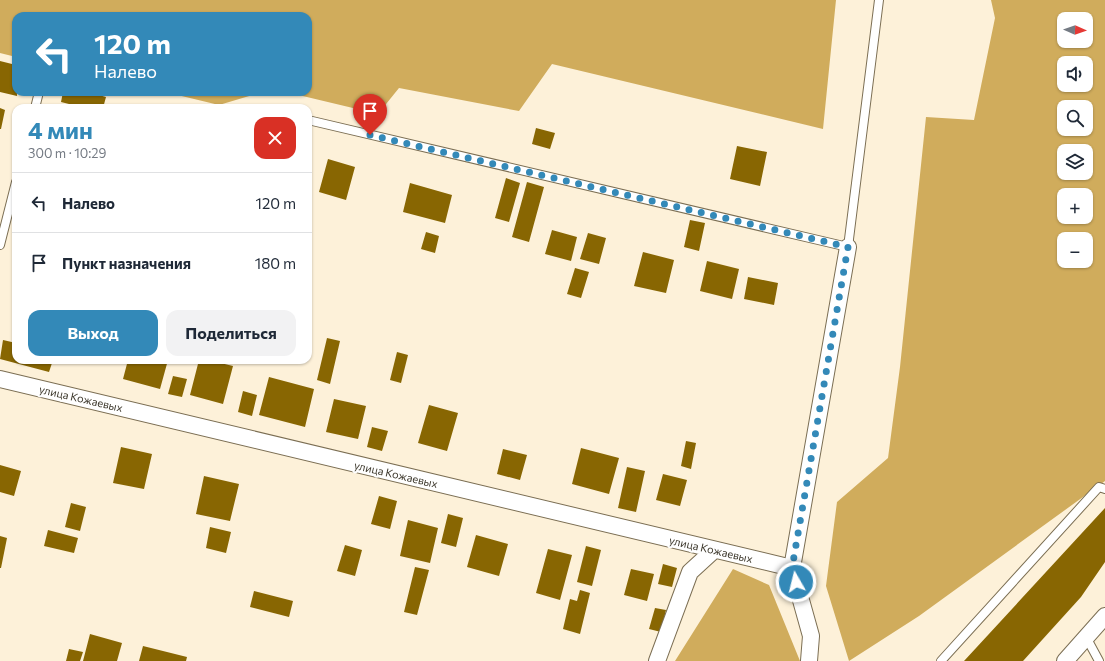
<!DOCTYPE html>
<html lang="ru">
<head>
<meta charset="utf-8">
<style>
  body { margin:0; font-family:Commissioner,sans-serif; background:#f2f2f3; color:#1f2937; height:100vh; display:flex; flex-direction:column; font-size:15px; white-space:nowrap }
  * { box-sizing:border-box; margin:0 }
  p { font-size:13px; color:#747a83 }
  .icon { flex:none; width:22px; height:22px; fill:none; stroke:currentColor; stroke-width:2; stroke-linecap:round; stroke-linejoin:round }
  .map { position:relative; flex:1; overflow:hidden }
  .drawer { position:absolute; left:12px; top:104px; width:300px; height:260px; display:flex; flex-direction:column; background:#fff; border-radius:12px; box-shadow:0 1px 3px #0004 }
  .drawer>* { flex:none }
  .banner { position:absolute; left:12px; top:12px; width:300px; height:84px; border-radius:12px; box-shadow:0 1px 3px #0004; background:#3389b8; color:#fff; overflow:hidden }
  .needle { width:26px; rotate:92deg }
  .controls { position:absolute; left:1057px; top:12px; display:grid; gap:8px }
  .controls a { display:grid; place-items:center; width:36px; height:36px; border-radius:8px; background:#fff; box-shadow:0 1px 3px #0004; font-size:20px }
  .pin { position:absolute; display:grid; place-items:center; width:34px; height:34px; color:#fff; margin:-41px -17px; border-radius:50% 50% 50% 0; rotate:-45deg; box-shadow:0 0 4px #0007 }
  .pin .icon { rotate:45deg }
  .me { position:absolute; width:44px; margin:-22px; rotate:352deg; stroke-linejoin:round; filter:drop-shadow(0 0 3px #0008) }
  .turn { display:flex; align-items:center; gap:14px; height:84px; padding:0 16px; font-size:18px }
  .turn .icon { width:52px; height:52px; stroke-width:2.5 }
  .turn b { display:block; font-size:28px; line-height:34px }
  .round { display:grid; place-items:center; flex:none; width:42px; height:42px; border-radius:12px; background:#f2f2f3 }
  .head { display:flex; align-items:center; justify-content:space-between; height:68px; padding:0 16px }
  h1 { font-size:24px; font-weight:700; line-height:30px; color:#3389b8 }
  .action { display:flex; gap:8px; margin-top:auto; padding:8px 16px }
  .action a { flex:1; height:46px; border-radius:12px; background:#3389b8; color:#fff; font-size:16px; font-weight:700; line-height:46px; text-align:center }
  .action a+a { background:#f2f2f3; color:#1f2937 }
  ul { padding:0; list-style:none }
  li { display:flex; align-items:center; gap:12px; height:60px; padding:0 16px; border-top:1px solid #e0e1e3 }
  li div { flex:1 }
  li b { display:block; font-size:15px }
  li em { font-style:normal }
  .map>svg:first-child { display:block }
  .forest { fill:#d0ac5c; fill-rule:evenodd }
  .building { fill:#886602 }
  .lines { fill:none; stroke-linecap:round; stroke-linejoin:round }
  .lane-casing { stroke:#7b6e53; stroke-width:10 }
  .street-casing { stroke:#7b6e53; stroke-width:18 }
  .lane { stroke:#fff; stroke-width:8 }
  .street { stroke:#fff; stroke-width:16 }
  .route { stroke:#3389b8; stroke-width:7; stroke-dasharray:0 12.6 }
  .labels { text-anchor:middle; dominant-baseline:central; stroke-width:4; stroke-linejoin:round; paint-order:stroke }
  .street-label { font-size:11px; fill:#3d382c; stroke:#fff }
</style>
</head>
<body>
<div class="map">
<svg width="1105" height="661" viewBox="0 0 1105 661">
  <rect width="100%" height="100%" fill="#fdf1d9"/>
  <path class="forest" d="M0 0H836L823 129 552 64 519 111 399 88 378 114 286 92H308V16H16V57L0 53Z
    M991 0H1105V481L919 616 849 661 826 586 837 502 888 458 900 367 926 117 974 120 995 18ZM1064 19H1086V41H1064ZM1064 63H1086V85H1064ZM1064 107H1086V129H1064ZM1064 151H1086V173H1064ZM1064 195H1086V217H1064ZM1064 239H1086V261H1064Z
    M165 92H263L219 105Z
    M733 569 769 585 800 661H675Z"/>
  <path class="building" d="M0 61 16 65 17 96 0 92Z
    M63 92H88L106 97 103 108H85L61 102Z
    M0 108 5 110 1 129H0Z
    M536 128 555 133 550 149 532 144Z
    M737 146 767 152 760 186 730 179Z
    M328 159 355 167 346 200 319 192Z
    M506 178 520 183 509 222 495 218Z
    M527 182 544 187 529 242 512 237Z
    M410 183 452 195 445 223 403 212Z
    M690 220 705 223 699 251 684 247Z
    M552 230 577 237 571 261 545 254Z
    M426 232 439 236 435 253 421 249Z
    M588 233 606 238 599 264 580 259Z
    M643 252 674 260 666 293 634 286Z
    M707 261 739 269 732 299 700 291Z
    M575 268 589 272 581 298 567 294Z
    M748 277 778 283 774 305 744 299Z
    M327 338 340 341 330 384 317 380Z
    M3 340 16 343V360H53L49 372 0 359Z
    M397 352 408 355 401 383 390 380Z
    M128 360H168L160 389 123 379Z
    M199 360H208L233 366 223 404 190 395Z
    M173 376 187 379 182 397 168 394Z
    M269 377 314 389 305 427 259 415Z
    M243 391 257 395 252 416 238 412Z
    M334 399 366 406 358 439 326 432Z
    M429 405 458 413 447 451 418 443Z
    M372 427 388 431 382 451 367 447Z
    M686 441 696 443 691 469 681 466Z
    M121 447 152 454 144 489 113 483Z
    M581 448 619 458 609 494 572 484Z
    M503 449 527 455 520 480 497 474Z
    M0 465 21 471 14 496 0 492Z
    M627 467 645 471 636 512 618 508Z
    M663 474 687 480 680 506 656 500Z
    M204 476 239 484 230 521 196 514Z
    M379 496 397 501 390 529 371 524Z
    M71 503 86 507 80 531 65 527Z
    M1105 508V562L1081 597 1023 661H964Z
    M448 514 463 518 456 547 441 543Z
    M408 520 438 528 430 563 400 556Z
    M210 527 231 532 226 553 206 548Z
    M48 530 78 538 74 553 44 546Z
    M476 535 508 544 499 576 467 567Z
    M0 536 7 538 1 568H0Z
    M345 545 362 550 355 576 337 571Z
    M586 546 601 550 592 586 577 582Z
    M548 549 572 555 560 600 536 593Z
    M663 564 677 568 672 587 658 584Z
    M415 567 429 570 417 615 404 612Z
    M631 569 654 574 647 601 624 595Z
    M580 590 590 593 580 634 563 629 570 599 577 601Z
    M254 591 293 601 289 617 250 607Z
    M655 608 666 610 661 632 649 629Z
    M90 634 122 643 117 661H83Z
    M143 646 187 657 186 661H139Z
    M69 649 83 652 80 661H66Z"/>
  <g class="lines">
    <defs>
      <path id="lane" d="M35 108 39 92
        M308 120 848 247 879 0
        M0 245 16 182
        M1086 637 1099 661
        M941 661 1099 487 1105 489"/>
      <path id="street" d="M0 379 792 568
        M657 661 690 572 714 550
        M809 661 811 636 792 568 848 247
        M1065 661 1105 616"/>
    </defs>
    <use href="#lane" class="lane-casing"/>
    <use href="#street" class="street-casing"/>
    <use href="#lane" class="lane"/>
    <use href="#street" class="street"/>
  </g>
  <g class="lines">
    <path class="route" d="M370 135 848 247 792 568 796 582"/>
  </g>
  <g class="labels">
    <g class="street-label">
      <text transform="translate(81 398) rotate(13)">улица Кожаевых</text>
      <text transform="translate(396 474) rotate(13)">улица Кожаевых</text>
      <text transform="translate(711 549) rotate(13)">улица Кожаевых</text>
    </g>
  </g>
</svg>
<div class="controls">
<a><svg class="needle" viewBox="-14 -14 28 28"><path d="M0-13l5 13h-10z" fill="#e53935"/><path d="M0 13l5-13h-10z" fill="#747a83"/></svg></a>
<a><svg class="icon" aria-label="sound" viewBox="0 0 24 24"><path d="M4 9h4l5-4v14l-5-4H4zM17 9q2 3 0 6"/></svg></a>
<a><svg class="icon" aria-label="search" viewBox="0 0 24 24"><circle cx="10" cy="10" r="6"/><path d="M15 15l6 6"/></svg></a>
<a><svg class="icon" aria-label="layers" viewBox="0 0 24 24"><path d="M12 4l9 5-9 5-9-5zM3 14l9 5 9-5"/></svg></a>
<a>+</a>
<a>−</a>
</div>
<div class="pin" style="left:370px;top:135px;background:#d93025"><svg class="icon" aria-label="arrive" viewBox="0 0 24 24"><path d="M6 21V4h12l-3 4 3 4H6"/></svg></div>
<svg class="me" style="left:796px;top:582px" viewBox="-20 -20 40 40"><circle r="17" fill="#3389b8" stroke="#fff" stroke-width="3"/><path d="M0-11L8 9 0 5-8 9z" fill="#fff"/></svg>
<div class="banner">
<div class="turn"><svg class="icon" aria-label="left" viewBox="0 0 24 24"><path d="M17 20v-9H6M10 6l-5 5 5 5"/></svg><div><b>120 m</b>Налево</div></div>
</div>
<section class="drawer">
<div class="head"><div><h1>4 мин</h1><p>300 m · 10:29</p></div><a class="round" style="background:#d93025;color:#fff"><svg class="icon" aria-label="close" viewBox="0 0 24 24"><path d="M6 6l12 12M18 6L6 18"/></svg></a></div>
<ul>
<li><svg class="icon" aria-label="left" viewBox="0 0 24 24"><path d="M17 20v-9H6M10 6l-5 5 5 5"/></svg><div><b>Налево</b></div><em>120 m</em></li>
<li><svg class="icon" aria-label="arrive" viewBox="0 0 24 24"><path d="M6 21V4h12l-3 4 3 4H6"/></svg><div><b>Пункт назначения</b></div><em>180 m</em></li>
</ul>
<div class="action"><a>Выход</a><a>Поделиться</a></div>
</section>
</div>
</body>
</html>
